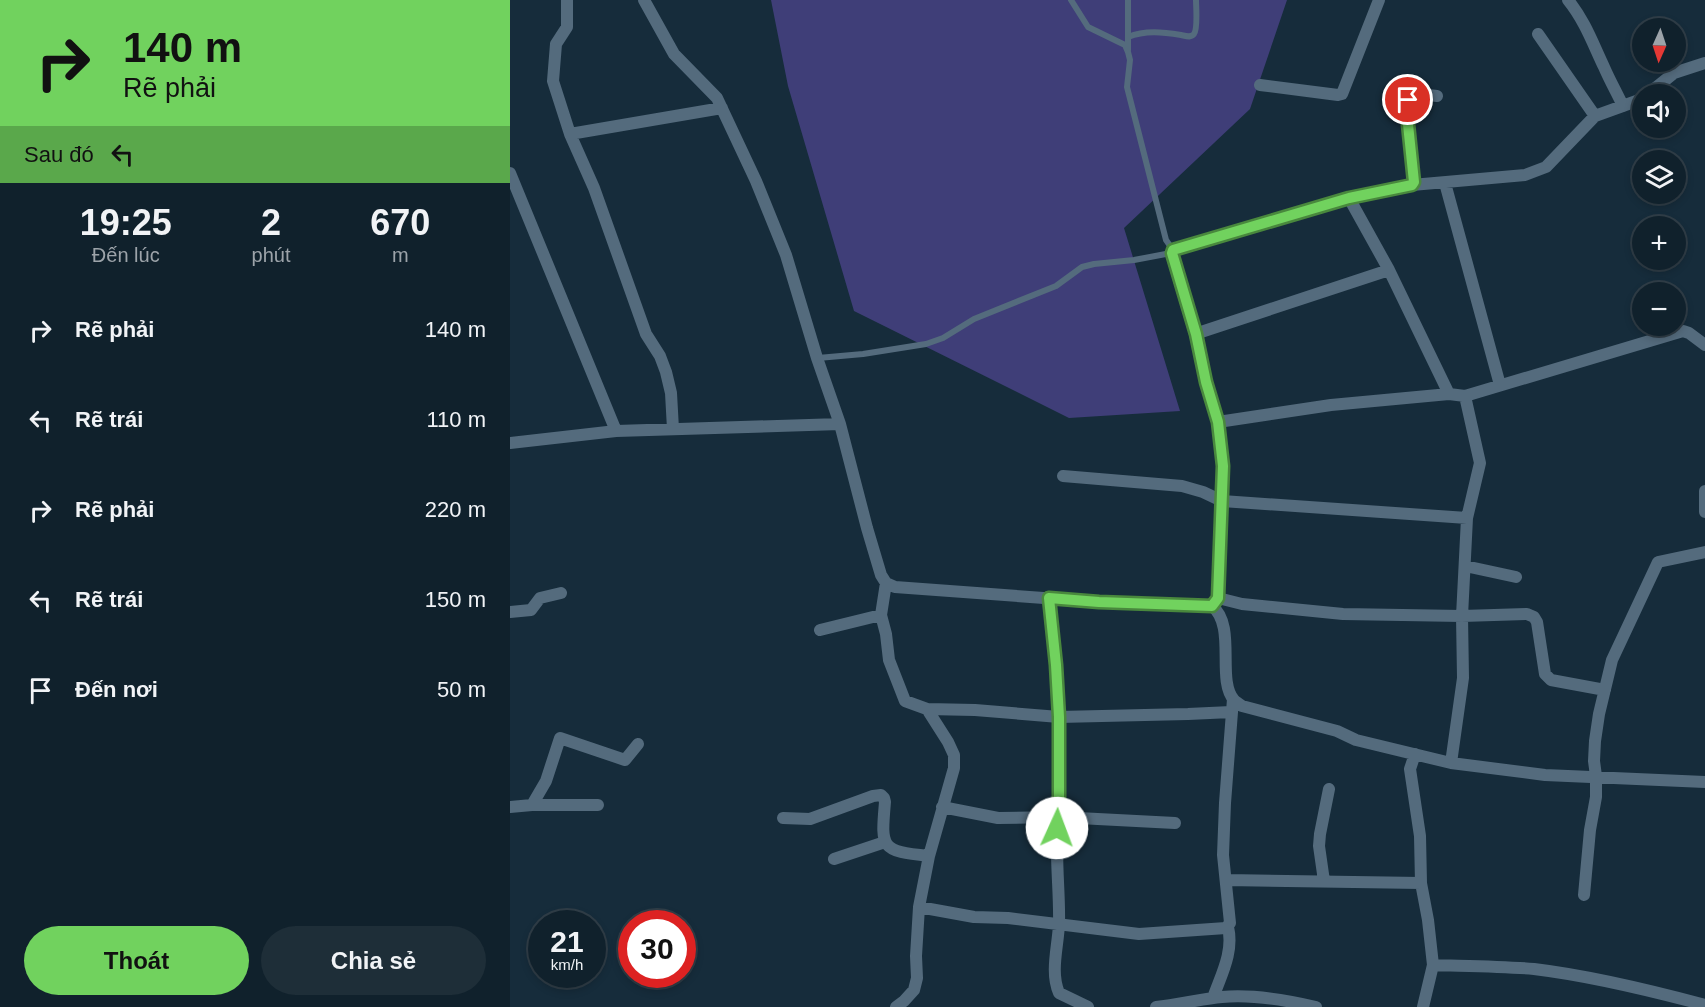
<!DOCTYPE html>
<html lang="vi">
<head>
<meta charset="utf-8">
<style>
  body { margin:0; font-family:Arial,sans-serif; background:#1e2e38; color:#f1f3f6; height:100vh; display:flex; flex-direction:column; font-size:22px; white-space:nowrap }
  * { box-sizing:border-box; margin:0 }
  p { font-size:20px; color:#9ca3a9 }
  .icon { flex:none; width:33px; height:33px; fill:none; stroke:currentColor; stroke-width:2; stroke-linecap:round; stroke-linejoin:round }
  .map { position:relative; flex:1; overflow:hidden }
  .sheet { display:flex; flex-direction:column; background:#10212c; width:510px }
  .sheet>* { flex:none }
  .top-card { background:#71d25e; color:#111; overflow:hidden }
  .needle { width:39px; rotate:183deg }
  .tools { position:absolute; left:1122px; top:18px; display:grid; gap:12px }
  .tools a { display:grid; place-items:center; width:54px; height:54px; border-radius:50%; background:#10212c; box-shadow:0 3px 9px #0003,0 0 0 2px #303e48; font-size:30px }
  .speed { position:absolute; left:18px; top:910px; display:flex; gap:12px; font-size:30px; font-weight:700; text-align:center }
  .speed>* { display:grid; place-content:center; width:78px; height:78px; border-radius:50%; background:#10212c; box-shadow:0 3px 9px #0003,0 0 0 2px #303e48; line-height:1 }
  .speed small { font-size:15px; font-weight:400 }
  .speed .limit { border:9px solid #d22; background:#fff; color:#111 }
  .pin { position:absolute; display:grid; place-items:center; width:51px; height:51px; color:#fff; margin:-26px; border:3px solid #fff; border-radius:50%; box-shadow:0 2px 6px #0007 }
  .me { position:absolute; width:66px; margin:-33px; rotate:2deg; stroke-linejoin:round; filter:drop-shadow(0 0 4px #0008) }
  .turn { display:flex; align-items:center; gap:21px; height:126px; padding:0 24px; font-size:27px }
  .turn .icon { width:78px; height:78px; stroke-width:2.5 }
  .turn b { display:block; font-size:42px; line-height:51px }
  .then { display:flex; align-items:center; height:57px; padding:0 24px; background:#0003; gap:12px; font-size:22px }
  .eta { display:flex; justify-content:space-evenly; align-items:center; height:102px; text-align:center }
  .eta b { font-size:36px; font-weight:800; line-height:42px }
  .button { display:flex; gap:12px; margin-top:auto; padding:12px 24px }
  .button a { flex:1; height:69px; border-radius:36px; background:#71d25e; color:#111; font-size:24px; font-weight:800; line-height:69px; text-align:center }
  .button a+a { background:#1e2e38; color:#f1f3f6 }
  ul { padding:0; list-style:none }
  li { display:flex; align-items:center; gap:18px; height:90px; padding:0 24px }
  li div { flex:1 }
  li b { display:block; font-size:22px }
  li em { font-style:normal }
  main { display:flex; flex:1; min-height:0 }
  .map>svg:first-child { display:block }
  .green { fill:#3f3e78 }
  .lines { fill:none; stroke-linecap:round; stroke-linejoin:round }
  .service { stroke:#546b7d; stroke-width:6 }
  .minor { stroke:#546b7d; stroke-width:12 }
  .route-casing { stroke:#49883d; stroke-width:15 }
  .route { stroke:#71d25e; stroke-width:10 }
</style>
</head>
<body>
<main>
<section class="sheet">
<div class="top-card">
<div class="turn"><svg class="icon" aria-label="right" viewBox="0 0 24 24"><path d="M7 20v-9h11M14 6l5 5-5 5"/></svg><div><b>140 m</b>Rẽ phải</div></div>
<div class="then">Sau đó<svg class="icon" aria-label="left" viewBox="0 0 24 24"><path d="M17 20v-9H6M10 6l-5 5 5 5"/></svg></div>
</div>
<div class="eta">
<div><b>19:25</b><p>Đến lúc</p></div>
<div><b>2</b><p>phút</p></div>
<div><b>670</b><p>m</p></div>
</div>
<ul>
<li><svg class="icon" aria-label="right" viewBox="0 0 24 24"><path d="M7 20v-9h11M14 6l5 5-5 5"/></svg><div><b>Rẽ phải</b></div><em>140 m</em></li>
<li><svg class="icon" aria-label="left" viewBox="0 0 24 24"><path d="M17 20v-9H6M10 6l-5 5 5 5"/></svg><div><b>Rẽ trái</b></div><em>110 m</em></li>
<li><svg class="icon" aria-label="right" viewBox="0 0 24 24"><path d="M7 20v-9h11M14 6l5 5-5 5"/></svg><div><b>Rẽ phải</b></div><em>220 m</em></li>
<li><svg class="icon" aria-label="left" viewBox="0 0 24 24"><path d="M17 20v-9H6M10 6l-5 5 5 5"/></svg><div><b>Rẽ trái</b></div><em>150 m</em></li>
<li><svg class="icon" aria-label="arrive" viewBox="0 0 24 24"><path d="M6 21V4h12l-3 4 3 4H6"/></svg><div><b>Đến nơi</b></div><em>50 m</em></li>
</ul>
<div class="button"><a>Thoát</a><a>Chia sẻ</a></div>
</section>
<div class="map">
<svg width="1195" height="1007" viewBox="0 0 1195 1007">
  <rect width="100%" height="100%" fill="#162c3b"/>
  <path class="green" d="M261 0H777L740 109 614 228 670 411 559 418 344 311 278 86Z"/>
  <g class="lines">
    <path class="service" d="M561 0 578 27 615 45 618 52 620 60 617 87 656 240 663 250
      M618 37C635 30 653 32 671 35 676 36 681 38 684 34 688 29 686 7 686 0
      M618 50V0
      M308 358 353 354 416 344 433 338 464 319 546 286 572 267 584 264 624 260 661 253"/>
    <path class="minor" d="M57 0V27L46 44 43 81 60 134 212 108
      M134 0 164 54 207 98 246 181 276 255 307 358 330 424 357 528 371 575 376 583 385 587 589 602 702 606C727 626 706 680 724 700 726 702 729 704 732 706L827 731 846 740 941 763 1035 775 1195 782
      M1058 0C1075 21 1083 44 1094 67 1100 81 1107 93 1113 106
      M1028 34 1085 116
      M750 85 828 95 832 94 869 0
      M1138 94 1164 73 1195 63
      M60 134 84 188 136 334 150 356 156 372 161 393 163 429
      M0 173 106 431
      M935 183 990 385
      M902 185 1015 175 1036 167 1085 116 1132 99
      M839 198 879 270 939 394
      M685 334 879 270
      M708 422 821 405 939 394 955 396 1173 331 1179 333 1195 345
      M0 443 106 431 330 424
      M553 476 672 486 693 492 712 501 957 518
      M1195 491V512
      M955 566 1006 577
      M376 583 371 615 376 634 379 660 395 701 417 709 438 742 444 755V768L419 856 409 907 406 956 407 978 404 990 394 1001 386 1007
      M539 598 546 665 549 717V817C544 853 550 889 549 924 548 947 540 972 549 993L578 1007
      M708 598 713 467 708 422 696 382 685 334 661 253 663 250 839 198 902 185 904 182 896 105 902 96 910 94 927 96
      M704 602 708 598 732 604 833 614 952 616 1017 614 1024 617 1027 622 1035 674 1041 680 1095 690
      M0 612 21 610 30 598 51 593
      M310 630 371 615
      M417 709 465 710 549 717 678 714 721 712
      M905 754 900 769 910 836 911 883 918 920 923 965 913 1007
      M941 763 953 678 952 616 957 518 970 463 955 396
      M22 805 36 781 50 738 115 760 128 744
      M0 807 22 805H88
      M432 807 488 818 549 817 665 823
      M273 818 300 819 363 796 371 795 374 798 375 802C371 848 370 851 419 856
      M324 859 375 842
      M716 880 911 883
      M814 881 809 846 810 834 819 789
      M1074 895 1080 830 1086 797V776L1084 761 1085 741 1089 714 1102 660 1148 562 1195 552
      M409 907 464 917 498 918 629 934 716 928 720 923 713 855 715 803 723 699
      M923 965C956 966 991 966 1024 969 1082 976 1139 990 1195 1005
      M703 998C711 975 724 952 718 927
      M646 1007C668 1005 690 999 712 997 743 994 776 1000 806 1007"/>
  </g>
  <g class="lines">
    <defs>
      <path id="route" d="M547 828 549 817V717L546 665 539 598 589 602 702 606 708 598 713 466 708 422 696 382 686 334 662 253 663 250 839 198 902 185 904 182 896 105 898 100"/>
    </defs>
    <use href="#route" class="route-casing"/>
    <use href="#route" class="route"/>
  </g>
</svg>
<div class="tools">
<a><svg class="needle" viewBox="-14 -14 28 28"><path d="M0-13l5 13h-10z" fill="#e53935"/><path d="M0 13l5-13h-10z" fill="#9ca3a9"/></svg></a>
<a><svg class="icon" aria-label="sound" viewBox="0 0 24 24"><path d="M4 9h4l5-4v14l-5-4H4zM17 9q2 3 0 6"/></svg></a>
<a><svg class="icon" aria-label="layers" viewBox="0 0 24 24"><path d="M12 4l9 5-9 5-9-5zM3 14l9 5 9-5"/></svg></a>
<a>+</a>
<a>−</a>
</div>
<div class="speed"><div>21<small>km/h</small></div><div class="limit">30</div></div>
<div class="pin" style="left:898px;top:100px;background:#d93025"><svg class="icon" aria-label="arrive" viewBox="0 0 24 24"><path d="M6 21V4h12l-3 4 3 4H6"/></svg></div>
<svg class="me" style="left:547px;top:828px" viewBox="-20 -20 40 40"><circle r="19" fill="#fff"/><path d="M0-13L10 11 0 6-10 11z" fill="#71d25e"/></svg>
</div>
</main>
</body>
</html>
